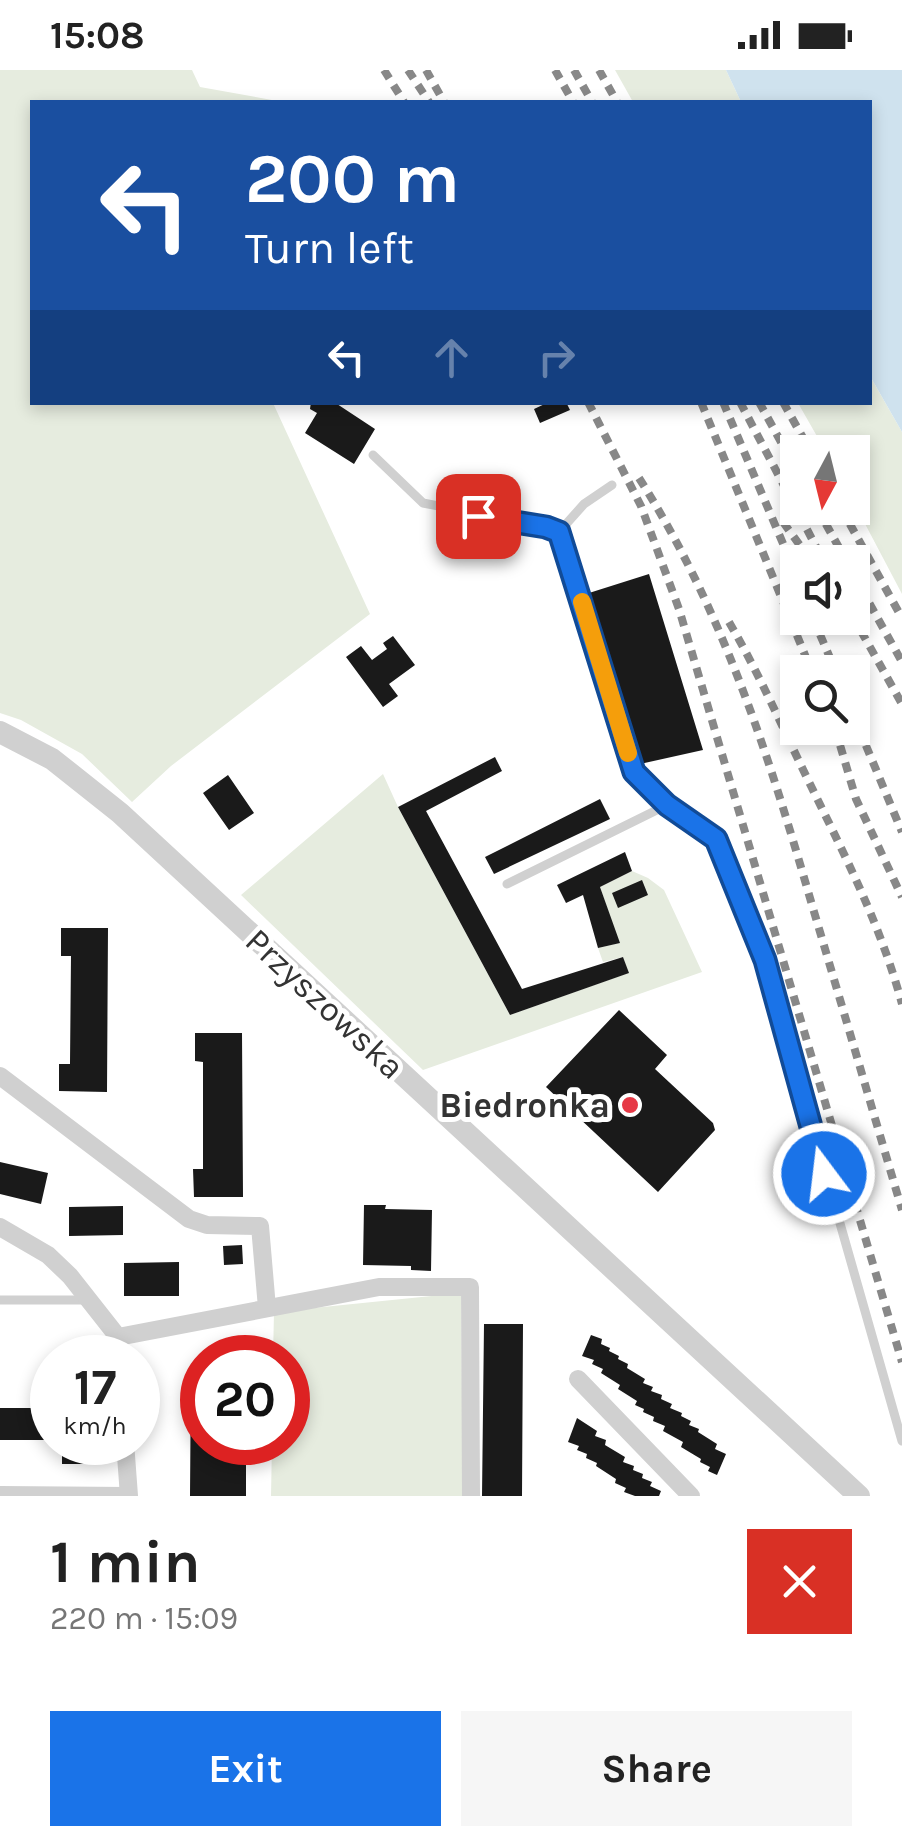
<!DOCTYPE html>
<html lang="en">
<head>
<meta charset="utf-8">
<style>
  body { margin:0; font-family:Karla,sans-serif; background:#f6f6f6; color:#222; height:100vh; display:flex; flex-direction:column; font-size:38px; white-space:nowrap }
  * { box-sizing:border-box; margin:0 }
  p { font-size:32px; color:#767676 }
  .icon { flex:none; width:55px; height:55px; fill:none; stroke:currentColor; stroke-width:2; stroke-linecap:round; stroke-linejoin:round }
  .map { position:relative; height:1426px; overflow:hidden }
  .sheet { display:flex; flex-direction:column; background:#fff; flex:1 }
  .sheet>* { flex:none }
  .top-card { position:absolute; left:30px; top:30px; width:842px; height:305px; border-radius:0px; box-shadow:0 5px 15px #0003; background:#1a4fa0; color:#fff; overflow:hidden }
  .needle { width:65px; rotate:187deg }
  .tools { position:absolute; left:780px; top:365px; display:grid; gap:20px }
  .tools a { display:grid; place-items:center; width:90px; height:90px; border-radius:0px; background:#fff; box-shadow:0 5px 15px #0003; font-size:50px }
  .speed { position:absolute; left:30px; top:1265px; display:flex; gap:20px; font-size:50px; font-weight:700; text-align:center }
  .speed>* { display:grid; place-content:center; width:130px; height:130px; border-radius:50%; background:#fff; box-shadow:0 5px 15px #0003; line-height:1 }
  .speed small { font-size:25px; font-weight:400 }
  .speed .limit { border:15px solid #d22; background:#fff; color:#111 }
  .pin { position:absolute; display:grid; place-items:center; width:85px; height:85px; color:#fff; margin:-42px; border-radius:20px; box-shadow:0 5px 15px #0006 }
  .me { position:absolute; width:110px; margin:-55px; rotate:345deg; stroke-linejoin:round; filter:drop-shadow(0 0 8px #0008) }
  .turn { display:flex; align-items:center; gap:35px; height:210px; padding:0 50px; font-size:45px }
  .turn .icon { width:130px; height:130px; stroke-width:2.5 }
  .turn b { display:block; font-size:70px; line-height:85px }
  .lanes { display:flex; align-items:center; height:95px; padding:0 50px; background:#0003; justify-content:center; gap:50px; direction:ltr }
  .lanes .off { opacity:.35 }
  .round { display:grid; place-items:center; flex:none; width:105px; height:105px; border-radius:0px; background:#f6f6f6 }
  .headline { display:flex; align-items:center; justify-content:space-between; height:170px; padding:0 50px }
  h1 { font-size:60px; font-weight:700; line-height:75px }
  .action { display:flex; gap:20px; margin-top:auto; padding:20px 50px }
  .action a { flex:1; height:115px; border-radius:0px; background:#1a73e8; color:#fff; font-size:40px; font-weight:700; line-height:115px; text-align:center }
  .action a+a { background:#f6f6f6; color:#222 }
  .status { display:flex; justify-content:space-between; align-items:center; height:70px; padding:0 50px; background:#fff; direction:ltr }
  .status svg { height:28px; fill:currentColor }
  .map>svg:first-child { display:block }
  .green { fill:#e6ecdf }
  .water { fill:#cfe2ee }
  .building { fill:#1a1a1a }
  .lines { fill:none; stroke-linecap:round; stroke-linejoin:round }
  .service { stroke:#d0d0d0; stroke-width:9 }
  .minor { stroke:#d0d0d0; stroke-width:18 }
  .tertiary { stroke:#d0d0d0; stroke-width:22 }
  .rail { stroke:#888; stroke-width:8; stroke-dasharray:10 8; stroke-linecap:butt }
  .route-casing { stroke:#114b97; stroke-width:25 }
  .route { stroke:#1a73e8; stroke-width:18 }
  .slow { stroke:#f59e0b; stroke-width:18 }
  .poi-dot { fill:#e63946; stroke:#fff; stroke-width:4 }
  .labels { text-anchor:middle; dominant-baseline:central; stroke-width:10; stroke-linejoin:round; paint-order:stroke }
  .street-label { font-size:35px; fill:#333; stroke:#fff }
  .poi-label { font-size:35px; font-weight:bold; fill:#333; stroke:#fff; text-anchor:end }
</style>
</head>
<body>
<div class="status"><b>15:08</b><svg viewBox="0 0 49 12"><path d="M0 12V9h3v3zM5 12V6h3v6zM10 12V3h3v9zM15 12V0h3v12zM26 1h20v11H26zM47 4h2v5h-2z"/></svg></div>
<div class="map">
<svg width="902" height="1426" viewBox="0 0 902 1426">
  <rect width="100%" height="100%" fill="#fff"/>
  <path class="green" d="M0 0H192L200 17 283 32H32V332L273 333 370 544 171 696 132 732 82 684 21 650 0 643Z
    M615 0H726L741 32H633Z
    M870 306 902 362V524L853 431 852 382H826L798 333 870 332Z
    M383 704 398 737 510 945 628 903 623 887 603 892 598 878 619 873 600 817 632 801 648 808 664 820 702 902 423 1000 241 825Z
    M461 1223 463 1426H271L272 1373 288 1372V1288L273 1287 274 1242Z"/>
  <path class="water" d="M726 0H902V362L870 306V32H741Z"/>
  <path class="building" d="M311 332H334L375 359 354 394 305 363 317 343 310 339Z
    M549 332H566L570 340 540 353 534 339Z
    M649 504 703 680 640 694 589 523Z
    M393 566 415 595 389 614 398 626 383 637 346 587 361 576 372 590 387 579 383 573Z
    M495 687 502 701 426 741 522 919 623 887 629 903 510 945 398 737Z
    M228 705 254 743 229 760 203 723Z
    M600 729 610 749 494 804 485 787Z
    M625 782 632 801 600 817 620 873 598 878 583 825 566 833 557 815Z
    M642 810 648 825 618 838 612 823Z
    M61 858H108L107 1022 59 1021V994H70L71 886H61Z
    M619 940 667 985 655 999 713 1053 715 1060 658 1122 546 1017Z
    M195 963H242L243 1127H194L193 1099H203V992L195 991Z
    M0 1092 48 1103 41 1134 0 1124Z
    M364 1135H386L385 1139 432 1140 431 1201 411 1200V1196L363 1195Z
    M123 1136V1165L69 1166V1137Z
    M242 1175 243 1194 224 1195 223 1176Z
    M179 1192V1226H124V1193Z
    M484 1254H523L522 1426H482Z
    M591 1265 602 1269 601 1274 610 1278 609 1281 619 1286 618 1289 628 1294 627 1298 645 1309 643 1313 653 1317 651 1321 662 1325 661 1329 672 1334 670 1338 682 1343 681 1346 691 1351 689 1355 699 1359 698 1362 717 1374 715 1379 726 1384 717 1405 708 1401 710 1397 700 1392 701 1389 681 1377 683 1372 663 1361 665 1356 653 1351 654 1347 643 1342 644 1339 635 1335 637 1331 618 1319 620 1315 601 1303 603 1299 592 1294 594 1290 582 1286Z
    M191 1294H202V1372H241V1384L246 1385V1426H190Z
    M0 1338H52V1370H0Z
    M577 1348 597 1361 595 1366 606 1370 605 1375 625 1387 623 1392 634 1396 633 1400 643 1404 642 1408 652 1412 650 1416 661 1421 659 1426H635L624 1422 626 1418 615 1413 616 1409 596 1396 597 1393 586 1388 587 1384 577 1380 579 1376 568 1372Z
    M62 1372H95V1394H62Z"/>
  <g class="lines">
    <path class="service" d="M373 385 423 433 546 457 559 462 634 702 667 735 716 769 765 890 902 1371
      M559 462 584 434 612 415
      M507 814 667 735
      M0 1230H86"/>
    <path class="minor" d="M0 1006 189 1149 207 1155 260 1156 267 1238
      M0 1157 48 1185 70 1206 118 1267 120 1288
      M118 1267 379 1217H470L471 1426
      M578 1309 691 1426
      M0 1425 129 1426 125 1372"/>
    <path class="tertiary" d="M0 662 52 689 120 743 859 1426"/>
    <path class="rail" d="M384 0 404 32
      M408 0 429 32
      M426 0 444 32
      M555 0 573 32
      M574 0 592 32
      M599 0 617 32
      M588 332 641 436 679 539 902 1292
      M701 332 812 602
      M723 332 798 509
      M740 332 822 488
      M759 332 798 403
      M783 332 811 382
      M639 408C723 540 769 686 812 835 842 936 872 1038 902 1140
      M817 438 847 492
      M841 438 902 548
      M783 452 812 492
      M852 502 902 592
      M852 545 902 634
      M813 548 836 602
      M729 552C760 605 784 661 811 716 846 788 881 856 902 934
      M852 642 902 762
      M835 658 856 729 902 827"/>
  </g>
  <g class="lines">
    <defs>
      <path id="route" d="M478 446 546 457 559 462 634 702 667 735 716 769 765 890 824 1104"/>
    </defs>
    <use href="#route" class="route-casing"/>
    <use href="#route" class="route"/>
    <path class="slow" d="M582 532 628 683"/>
  </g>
  <circle class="poi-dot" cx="630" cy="1035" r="10"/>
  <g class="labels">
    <g class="street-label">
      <text transform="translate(325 934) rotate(43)">Przyszowska</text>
    </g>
    <g class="poi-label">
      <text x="610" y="1035">Biedronka</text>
    </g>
  </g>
</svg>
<div class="tools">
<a><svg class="needle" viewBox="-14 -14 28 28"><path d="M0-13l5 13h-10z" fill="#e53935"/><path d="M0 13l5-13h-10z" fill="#767676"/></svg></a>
<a><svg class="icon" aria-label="sound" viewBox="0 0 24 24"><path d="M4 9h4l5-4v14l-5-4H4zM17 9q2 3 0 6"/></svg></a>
<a><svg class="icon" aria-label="search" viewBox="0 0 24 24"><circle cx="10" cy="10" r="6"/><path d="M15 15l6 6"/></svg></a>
</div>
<div class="speed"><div>17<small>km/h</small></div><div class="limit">20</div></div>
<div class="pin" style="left:478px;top:446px;background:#d93025"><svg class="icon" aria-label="arrive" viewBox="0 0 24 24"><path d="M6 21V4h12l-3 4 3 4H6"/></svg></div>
<svg class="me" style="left:824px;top:1104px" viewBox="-20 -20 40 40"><circle r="17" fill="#1a73e8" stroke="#fff" stroke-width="3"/><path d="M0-11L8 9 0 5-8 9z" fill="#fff"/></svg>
<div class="top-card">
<div class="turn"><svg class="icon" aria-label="left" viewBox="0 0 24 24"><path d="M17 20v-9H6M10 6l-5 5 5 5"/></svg><div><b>200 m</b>Turn left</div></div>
<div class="lanes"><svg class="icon" aria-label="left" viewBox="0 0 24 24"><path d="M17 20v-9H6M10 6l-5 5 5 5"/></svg><svg class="icon off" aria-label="ahead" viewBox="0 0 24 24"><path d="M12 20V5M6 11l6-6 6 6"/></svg><svg class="icon off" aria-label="right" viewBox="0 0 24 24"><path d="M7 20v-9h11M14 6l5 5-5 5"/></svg></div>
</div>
</div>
<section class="sheet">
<div class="headline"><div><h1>1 min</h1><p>220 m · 15:09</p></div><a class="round" style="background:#d93025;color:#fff"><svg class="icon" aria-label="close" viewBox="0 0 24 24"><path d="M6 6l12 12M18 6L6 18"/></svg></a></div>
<div class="action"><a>Exit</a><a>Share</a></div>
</section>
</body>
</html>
